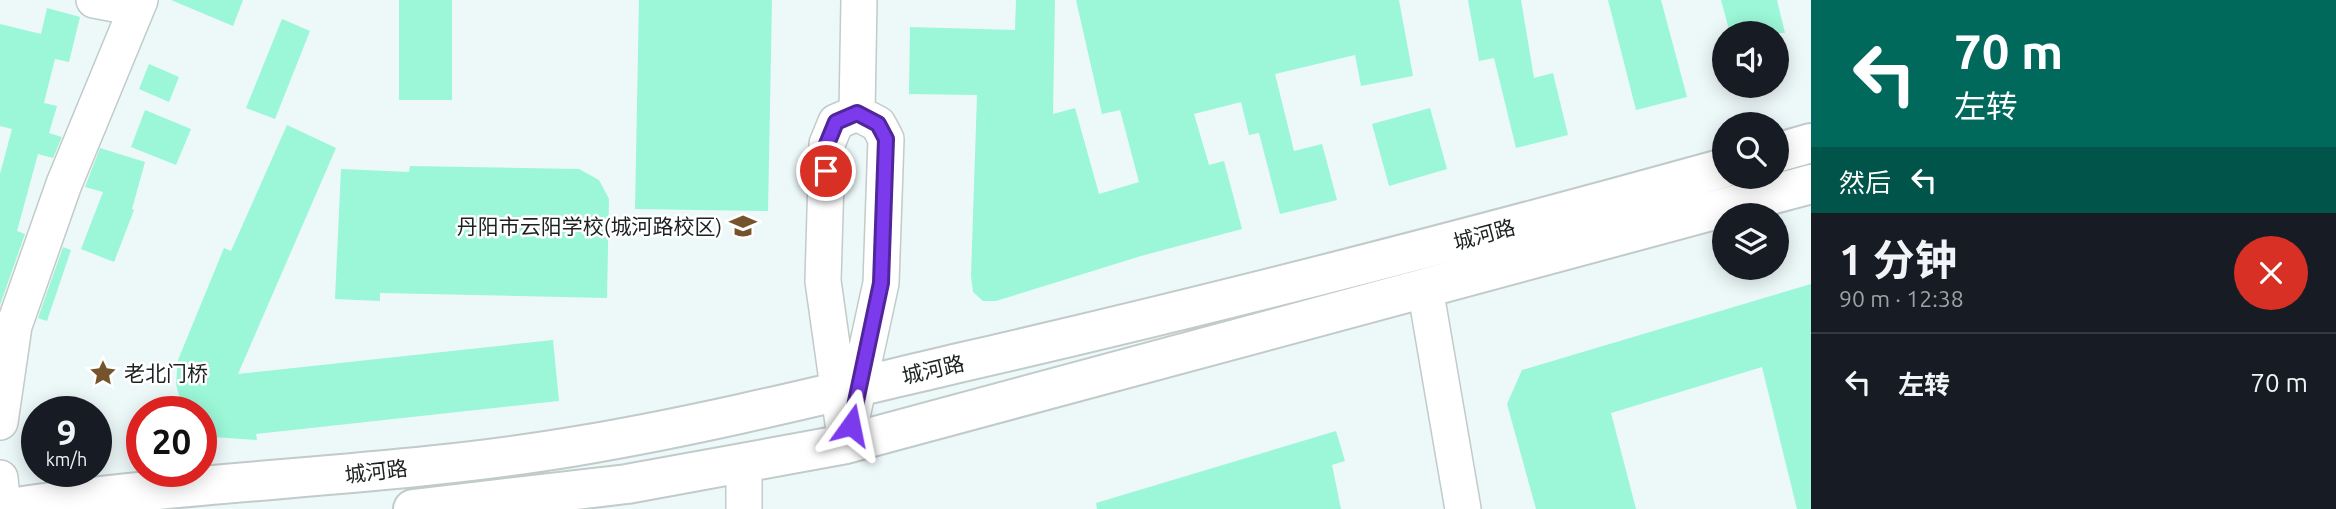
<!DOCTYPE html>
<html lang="zh">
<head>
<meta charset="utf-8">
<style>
  body { margin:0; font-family:Ubuntu,"Noto Sans SC",sans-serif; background:#20242c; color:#f1f3f6; height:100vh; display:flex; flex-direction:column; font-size:26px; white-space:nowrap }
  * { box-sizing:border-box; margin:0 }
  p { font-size:23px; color:#9ea1a6 }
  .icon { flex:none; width:38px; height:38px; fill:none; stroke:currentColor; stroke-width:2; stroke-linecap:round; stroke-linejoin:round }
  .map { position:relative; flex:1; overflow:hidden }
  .sheet { display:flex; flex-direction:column; background:#171b24; width:525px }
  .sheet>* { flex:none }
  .top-card { background:#00695c; color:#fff; overflow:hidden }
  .controls { position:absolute; left:1712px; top:21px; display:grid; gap:14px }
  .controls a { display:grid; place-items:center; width:77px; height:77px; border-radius:50%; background:#171b24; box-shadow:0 4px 18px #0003; font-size:35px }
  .speed { position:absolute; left:21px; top:396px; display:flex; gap:14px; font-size:35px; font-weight:700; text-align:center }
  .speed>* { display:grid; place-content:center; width:91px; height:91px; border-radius:50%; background:#171b24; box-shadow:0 4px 18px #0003; line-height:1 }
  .speed small { font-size:18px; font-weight:400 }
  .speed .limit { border:10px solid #d22; background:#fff; color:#111 }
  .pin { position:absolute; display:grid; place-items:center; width:60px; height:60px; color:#fff; margin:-30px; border:4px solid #fff; border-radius:50%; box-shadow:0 2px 7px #0007 }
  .me { position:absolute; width:77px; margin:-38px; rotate:12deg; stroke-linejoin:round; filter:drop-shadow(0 0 5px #0008) }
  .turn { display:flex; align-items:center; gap:24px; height:147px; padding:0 28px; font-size:32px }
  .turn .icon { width:91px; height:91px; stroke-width:2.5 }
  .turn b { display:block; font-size:49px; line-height:60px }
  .then { display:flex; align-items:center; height:66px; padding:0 28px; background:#0003; gap:14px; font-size:26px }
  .round { display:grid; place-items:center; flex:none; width:74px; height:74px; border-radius:37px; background:#20242c }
  .headline { display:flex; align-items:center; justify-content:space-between; height:119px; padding:0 28px }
  h1 { font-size:42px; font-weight:700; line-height:52px }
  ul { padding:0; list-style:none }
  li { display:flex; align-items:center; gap:21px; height:98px; padding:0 28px; border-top:2px solid #363941 }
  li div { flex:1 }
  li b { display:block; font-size:26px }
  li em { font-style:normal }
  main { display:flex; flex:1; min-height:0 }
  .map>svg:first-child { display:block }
  .building { fill:#9bf7d7 }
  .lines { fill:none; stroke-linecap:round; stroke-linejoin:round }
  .minor-casing { stroke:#c0cbca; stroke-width:38 }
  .major-casing { stroke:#c0cbca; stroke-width:42 }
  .minor { stroke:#fff; stroke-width:35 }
  .major { stroke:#fff; stroke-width:38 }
  .route-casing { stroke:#51269a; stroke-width:18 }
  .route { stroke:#7c3aed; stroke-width:12 }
  .labels { text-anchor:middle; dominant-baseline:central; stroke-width:5; stroke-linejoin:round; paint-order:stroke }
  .poi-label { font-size:21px; fill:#1d2121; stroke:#fff; text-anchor:end }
  .street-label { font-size:21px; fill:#1d2121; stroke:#fff }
</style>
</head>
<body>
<main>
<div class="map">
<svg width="1811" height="509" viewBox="0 0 1811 509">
  <rect width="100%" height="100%" fill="#edf8f8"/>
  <path class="building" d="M171 0H243L233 26Z
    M399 0H452V100H399Z
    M639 0H772L768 211 635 209Z
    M1016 0H1055L1053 114 1075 108 1099 194 1139 182 1120 110 1102 114 1076 0H1399L1413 76 1361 86 1355 55 1275 74 1294 151 1322 144 1337 200 1280 214 1259 133 1249 135 1241 102 1194 114 1209 165 1224 161 1242 229 1141 256 996 301H983L973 292 971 276 977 95 909 94 910 27 1015 30Z
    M1468 0H1521L1534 78 1553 73 1568 135 1516 148 1494 58 1479 61Z
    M1608 0H1661L1687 97 1636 110Z
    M1721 0H1777L1785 33H1730Z
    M47 8 80 17 69 62 55 59 44 103 57 106 49 133 62 137 53 158 38 154 17 231 25 234 0 305V174L12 129 0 126V24L41 34Z
    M282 19 310 31 275 119 246 108Z
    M149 64 179 77 169 102 139 89Z
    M1430 108 1447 169 1389 186 1372 124Z
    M145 110 191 129 176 165 131 147Z
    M287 125 336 148 238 374 553 340 559 401 256 434 257 440 213 437 201 430V411H183L176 384 178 360 224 248 231 251Z
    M100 148 145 162 132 209 134 210 114 262 81 249 103 192 85 187Z
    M410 166 579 169 599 180 609 199 607 298 380 293V301L335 299 341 169 409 172Z
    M63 247 71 250 47 321 38 318Z
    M1811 284V509H1797L1762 367 1611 413 1636 509H1536L1507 404 1522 370Z
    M1336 431 1345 461 1332 465 1341 509H1097L1096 503Z"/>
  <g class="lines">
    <defs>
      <path id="minor" d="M94 0 136 8
        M857 113 878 124 886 139 881 283 846 444 823 281 827 144 836 122Z
        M857 113 859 0
        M1425 288 1463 509
        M0 422 14 326 64 184 140 0
        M744 463V509
        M0 478 3 509"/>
      <path id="major" d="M1776 153 1811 143
        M4 509C195 479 391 478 583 445 707 424 831 393 954 364 1212 305 1468 239 1724 168
        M413 509 627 484 846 444 1811 184"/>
    </defs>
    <use href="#minor" class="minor-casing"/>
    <use href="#major" class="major-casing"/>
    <use href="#minor" class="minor"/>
    <use href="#major" class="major"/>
  </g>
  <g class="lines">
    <defs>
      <path id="route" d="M826 171 827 144 836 122 857 113 878 124 886 139 881 283 851 425"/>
    </defs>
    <use href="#route" class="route-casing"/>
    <use href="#route" class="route"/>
  </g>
  <defs>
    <symbol id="school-bare" viewBox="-9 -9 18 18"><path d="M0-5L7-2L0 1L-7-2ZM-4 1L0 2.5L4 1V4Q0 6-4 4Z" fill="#75542b" stroke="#fff" stroke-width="2.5" paint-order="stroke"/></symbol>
    <symbol id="sight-bare" viewBox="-9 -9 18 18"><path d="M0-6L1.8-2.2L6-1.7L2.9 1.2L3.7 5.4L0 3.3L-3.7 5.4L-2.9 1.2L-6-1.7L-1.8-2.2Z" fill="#75542b" stroke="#fff" stroke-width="2.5" paint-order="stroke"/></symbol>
  </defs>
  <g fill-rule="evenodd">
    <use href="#school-bare" x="724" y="207" width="38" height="38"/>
    <use href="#sight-bare" x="84" y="354" width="38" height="38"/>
  </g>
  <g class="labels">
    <g class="poi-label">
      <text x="722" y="226">丹阳市云阳学校(城河路校区)</text>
      <text x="124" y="373" text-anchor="start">老北门桥</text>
    </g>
    <g class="street-label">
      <text transform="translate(1484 234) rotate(-15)">城河路</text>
      <text transform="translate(933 369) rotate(-13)">城河路</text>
      <text transform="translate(376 471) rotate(-7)">城河路</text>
    </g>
  </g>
</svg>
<div class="controls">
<a><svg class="icon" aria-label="sound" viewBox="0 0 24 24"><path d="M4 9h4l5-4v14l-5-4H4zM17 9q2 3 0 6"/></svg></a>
<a><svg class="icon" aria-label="search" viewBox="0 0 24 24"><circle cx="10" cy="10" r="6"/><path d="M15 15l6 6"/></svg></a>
<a><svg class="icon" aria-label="layers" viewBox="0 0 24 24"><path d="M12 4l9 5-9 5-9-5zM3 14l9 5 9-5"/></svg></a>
</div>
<div class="speed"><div>9<small>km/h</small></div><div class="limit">20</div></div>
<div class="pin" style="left:826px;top:171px;background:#d93025"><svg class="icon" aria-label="arrive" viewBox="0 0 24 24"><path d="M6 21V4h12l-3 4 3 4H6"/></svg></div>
<svg class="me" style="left:851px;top:425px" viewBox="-20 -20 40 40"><path d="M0-17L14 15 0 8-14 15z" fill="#7c3aed" stroke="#fff" stroke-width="4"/></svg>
</div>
<section class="sheet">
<div class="top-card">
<div class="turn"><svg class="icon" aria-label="left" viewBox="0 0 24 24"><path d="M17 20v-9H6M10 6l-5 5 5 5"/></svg><div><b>70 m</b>左转</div></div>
<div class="then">然后<svg class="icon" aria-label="left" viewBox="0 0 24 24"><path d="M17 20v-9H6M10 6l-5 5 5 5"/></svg></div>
</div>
<div class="headline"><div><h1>1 分钟</h1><p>90 m · 12:38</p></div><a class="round" style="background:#d93025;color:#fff"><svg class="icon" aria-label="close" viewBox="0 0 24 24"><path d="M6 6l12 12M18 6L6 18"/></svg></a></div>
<ul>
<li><svg class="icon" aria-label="left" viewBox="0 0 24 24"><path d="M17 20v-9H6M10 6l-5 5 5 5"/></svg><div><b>左转</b></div><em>70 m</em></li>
</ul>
</section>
</main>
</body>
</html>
